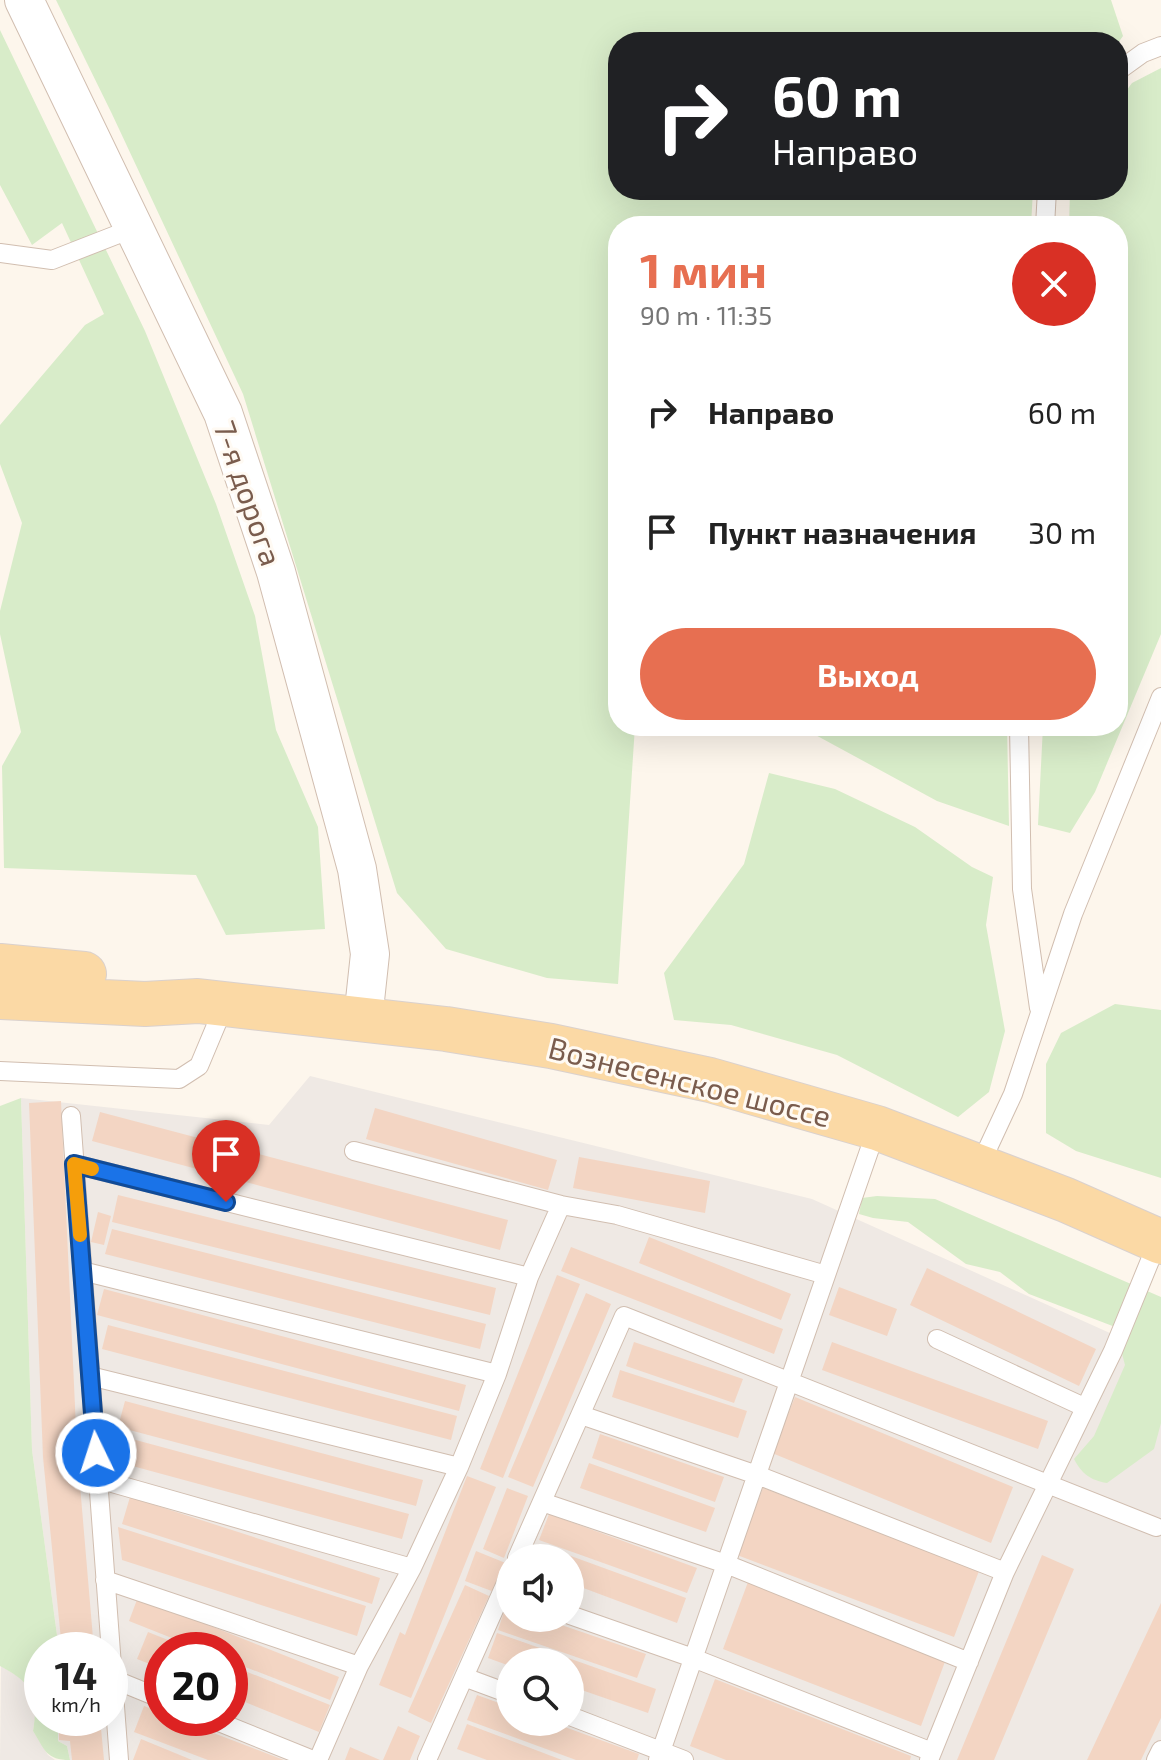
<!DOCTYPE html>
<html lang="ru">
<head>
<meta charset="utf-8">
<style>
  body { margin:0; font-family:"Exo 2",sans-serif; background:#f2f2f2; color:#222; height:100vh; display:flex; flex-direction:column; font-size:30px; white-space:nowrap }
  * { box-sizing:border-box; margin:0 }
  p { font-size:26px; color:#767676 }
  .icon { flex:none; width:44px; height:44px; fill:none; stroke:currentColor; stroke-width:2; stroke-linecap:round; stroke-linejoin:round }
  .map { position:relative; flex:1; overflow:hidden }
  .details { position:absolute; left:608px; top:216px; width:520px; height:520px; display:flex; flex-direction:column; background:#fff; border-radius:32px; box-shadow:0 8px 32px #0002 }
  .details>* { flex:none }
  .banner { position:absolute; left:608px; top:32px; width:520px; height:168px; border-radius:32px; box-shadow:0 8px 32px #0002; background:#202124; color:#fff; overflow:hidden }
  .tools { position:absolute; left:496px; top:1544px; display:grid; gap:16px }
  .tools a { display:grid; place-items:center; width:88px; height:88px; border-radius:50%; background:#fff; box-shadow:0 8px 32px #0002; font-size:40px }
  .speed { position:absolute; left:24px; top:1632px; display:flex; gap:16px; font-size:40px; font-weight:700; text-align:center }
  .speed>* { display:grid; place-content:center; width:104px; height:104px; border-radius:50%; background:#fff; box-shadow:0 8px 32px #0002; line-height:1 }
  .speed small { font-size:20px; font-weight:400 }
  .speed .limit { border:12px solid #d22; background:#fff; color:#111 }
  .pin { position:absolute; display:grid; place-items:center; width:68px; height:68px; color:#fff; margin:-82px -34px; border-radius:50% 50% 50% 0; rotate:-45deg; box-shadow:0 0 8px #0007 }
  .pin .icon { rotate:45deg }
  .me { position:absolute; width:88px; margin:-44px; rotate:356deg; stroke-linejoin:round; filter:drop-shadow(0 0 6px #0008) }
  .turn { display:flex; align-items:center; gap:28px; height:168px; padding:0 32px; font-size:36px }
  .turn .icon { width:104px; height:104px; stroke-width:2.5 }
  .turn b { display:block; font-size:56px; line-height:68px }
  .round { display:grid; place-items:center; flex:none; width:84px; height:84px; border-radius:42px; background:#f2f2f2 }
  .headline { display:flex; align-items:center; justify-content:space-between; height:136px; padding:0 32px }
  h1 { font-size:48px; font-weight:700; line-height:60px; color:#e76f51 }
  .primary-button { display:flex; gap:16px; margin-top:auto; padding:16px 32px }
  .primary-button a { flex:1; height:92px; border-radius:48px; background:#e76f51; color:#fff; font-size:32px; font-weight:700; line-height:92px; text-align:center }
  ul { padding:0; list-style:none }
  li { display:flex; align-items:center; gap:24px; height:120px; padding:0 32px }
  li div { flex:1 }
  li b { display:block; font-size:30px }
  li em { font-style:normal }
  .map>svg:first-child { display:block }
  .industrial { fill:#efe9e4; fill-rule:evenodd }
  .green { fill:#d8ecc9 }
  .building { fill:#f3d5c3 }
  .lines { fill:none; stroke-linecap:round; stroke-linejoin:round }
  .service-casing { stroke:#d1beb0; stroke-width:20 }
  .minor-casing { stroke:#d1beb0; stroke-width:40 }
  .primary-casing { stroke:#dad1cd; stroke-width:46 }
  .service { stroke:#fff; stroke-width:18 }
  .minor { stroke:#fff; stroke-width:38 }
  .primary { stroke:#fbd9a5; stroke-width:44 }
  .route-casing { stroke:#114b97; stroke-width:20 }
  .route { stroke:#1a73e8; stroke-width:14 }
  .slow { stroke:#f59e0b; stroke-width:14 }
  .labels { text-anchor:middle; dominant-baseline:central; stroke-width:6; stroke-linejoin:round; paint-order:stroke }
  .street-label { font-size:30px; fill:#7a5c4d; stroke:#fffaf3 }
</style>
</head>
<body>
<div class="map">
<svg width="1161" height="1760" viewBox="0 0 1161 1760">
  <rect width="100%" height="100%" fill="#fdf6ec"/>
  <path class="industrial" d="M310 1076 812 1199 1161 1356V1760H70L67 1746 58 1741V1724L68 1723 67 1718H110V1650H59L32 1450 21 1098 269 1125ZM510 1558H570V1618H510ZM162 1650H230V1718H162ZM510 1662H570V1722H510Z
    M1 1666 27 1682 37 1706 33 1731 48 1755 55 1760H0Z"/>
  <path class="green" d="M56 0H1111L1123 36 1118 43 618 42V190H1033L1031 226H618V726H635L618 984 547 978 446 949 397 893 243 394 112 114Z
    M0 30 145 331 216 504 255 616 276 730 318 827 325 929 226 935 196 875 4 868 2 766 21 732 0 634V611L22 523 0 464V425L85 325 104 314 62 223 32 245 0 185Z
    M1161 68V634L1095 792 1070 833 1038 825 1043 726H1118V226H1069L1070 192 1072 190H1118V102L1132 83Z
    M799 726H1007L1009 826 937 801Z
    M769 773 835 789 915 827 972 867 993 877 986 925 1005 1031 989 1092 958 1117 837 1055 731 1025 674 1020 664 973 744 864Z
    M1115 1004 1161 1010V1178L1076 1151 1046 1133V1064L1061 1033Z
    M21 1098 32 1450 59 1650H42V1718H67L68 1723 58 1724V1741L67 1746 70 1760C46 1760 45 1750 33 1731 39 1695 32 1683 0 1666V1106Z
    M877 1196 935 1199 1161 1297V1423L1154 1449 1107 1483C1090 1480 1082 1474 1074 1459L1094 1436 1125 1365 1121 1350 1123 1330 1029 1294 1000 1272 966 1264 908 1222 873 1218 859 1214 862 1198Z"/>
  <path class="building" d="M61 1101 77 1450 94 1650H62L43 1457 29 1103Z
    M375 1108 557 1160 548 1190 366 1139Z
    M100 1112 508 1220 500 1250 92 1141Z
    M579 1157 710 1181 705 1213 573 1188Z
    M118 1195 496 1288 490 1315 112 1222Z
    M98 1212 111 1216 104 1245 91 1242Z
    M112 1229 486 1324 480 1349 105 1254Z
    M649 1237 791 1294 781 1320 639 1263Z
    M571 1247 783 1329 774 1354 561 1271Z
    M927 1268 1096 1349 1079 1386 910 1305Z
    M557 1275 580 1284 503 1478 480 1469Z
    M839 1287 897 1309 887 1336 829 1315Z
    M104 1289 466 1385 459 1411 97 1315Z
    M586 1293 611 1304 533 1487 508 1477Z
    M108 1325 457 1416 451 1440 102 1349Z
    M634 1342 743 1379 734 1403 626 1366Z
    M832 1342 1048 1421 1038 1449 822 1370Z
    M620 1370 747 1411 738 1438 612 1397Z
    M795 1397 1013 1487 991 1543 772 1453Z
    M125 1401 423 1480 416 1506 118 1427Z
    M600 1434 724 1477 715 1502 592 1458Z
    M121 1436 409 1514 402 1539 114 1461Z
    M589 1463 715 1508 706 1532 580 1488Z
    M467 1476 496 1487 411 1698 379 1685 400 1632 405 1635Z
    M507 1488 528 1496 504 1558 483 1549Z
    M763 1488 979 1571 954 1637 737 1555Z
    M130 1497 380 1578 372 1604 122 1524Z
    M549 1514 697 1568 687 1593 539 1540Z
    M118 1527 366 1606 357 1636 122 1560Z
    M538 1544 686 1598 677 1623 570 1583V1558H533Z
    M476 1551 508 1564 497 1593 465 1581Z
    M1042 1555 1074 1569 994 1760H957Z
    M748 1582 946 1659 921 1726 723 1649Z
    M465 1585 489 1596 431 1723 408 1712Z
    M138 1597 339 1677 330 1700 230 1661V1650H202L129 1621Z
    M1161 1603V1718L1141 1760H1087Z
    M506 1606 510 1607V1618H541L646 1654 637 1678 498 1630Z
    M148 1632 193 1650H162V1669L137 1659Z
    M497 1633 656 1689 648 1713 570 1686V1662H510V1666L488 1658Z
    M230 1665 330 1705 319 1732 230 1696Z
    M715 1679 911 1756 910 1760H726L690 1746Z
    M477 1695 510 1707V1722H551L639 1754 637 1760H576L467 1720Z
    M144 1706 162 1713V1718H174L284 1760H208L134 1732Z
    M69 1718H100L104 1760H72L70 1741 59 1740V1725L70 1726Z
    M467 1724 562 1760H487L457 1749Z
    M398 1726 420 1736 410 1760H383Z
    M141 1739 192 1760H133Z
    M350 1747 380 1760H345Z"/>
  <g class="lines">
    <defs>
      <path id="service" d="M1118 71 1143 53 1161 46
        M1045 226 1047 190
        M0 253 52 260 134 228
        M1019 726 1022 889 1039 1008
        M0 1071 179 1079 199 1066 225 1004
        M71 1116 119 1760
        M354 1151 561 1205 617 1215 826 1275
        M74 1164 529 1277
        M979 1167 1013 1094 1073 914 1161 697
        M82 1271 497 1374
        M937 1339 1084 1407
        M90 1376 459 1467
        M581 1415 757 1475 1005 1572
        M98 1479 412 1568
        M542 1502 726 1564 969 1662
        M517 1558 624 1316 1156 1527
        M105 1580 359 1666
        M570 1615 693 1658 932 1752
        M464 1677 510 1694
        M113 1679 162 1699
        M570 1716 684 1760
        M209 1718 313 1760
        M318 1760 359 1666 412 1568 459 1467 497 1374 529 1277 561 1205
        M427 1760 510 1574
        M658 1760 877 1128
        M929 1760 1005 1572 1113 1351 1158 1241
        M1156 1760 1161 1750"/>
      <path id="minor" d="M24 0 223 413 276 572 357 869 370 954 363 1019"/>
      <path id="primary" d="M0 966 84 974
        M0 997 145 1004 198 1001 446 1029 551 1046 710 1080 877 1128 1066 1200 1161 1242"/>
    </defs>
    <use href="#service" class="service-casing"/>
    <use href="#minor" class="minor-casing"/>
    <use href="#primary" class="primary-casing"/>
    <use href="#service" class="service"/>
    <use href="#minor" class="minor"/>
    <use href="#primary" class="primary"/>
  </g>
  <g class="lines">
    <defs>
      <path id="route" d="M96 1453 74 1164 226 1202"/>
    </defs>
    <use href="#route" class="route-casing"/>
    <use href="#route" class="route"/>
    <path class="slow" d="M80 1235 74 1164 92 1169"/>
  </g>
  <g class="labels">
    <g class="street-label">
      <text transform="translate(249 493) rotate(71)">7-я дорога</text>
      <text transform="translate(690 1081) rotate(14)">Вознесенское шоссе</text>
    </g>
  </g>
</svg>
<div class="tools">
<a><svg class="icon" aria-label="sound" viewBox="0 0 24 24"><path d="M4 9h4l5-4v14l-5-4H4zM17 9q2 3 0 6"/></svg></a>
<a><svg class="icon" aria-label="search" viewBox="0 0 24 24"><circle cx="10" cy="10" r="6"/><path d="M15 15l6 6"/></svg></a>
</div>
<div class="speed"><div>14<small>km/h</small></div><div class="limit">20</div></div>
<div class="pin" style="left:226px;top:1202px;background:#d93025"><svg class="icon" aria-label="arrive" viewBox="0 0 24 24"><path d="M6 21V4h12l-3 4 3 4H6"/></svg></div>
<svg class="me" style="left:96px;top:1453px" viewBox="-20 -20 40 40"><circle r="17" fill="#1a73e8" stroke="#fff" stroke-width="3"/><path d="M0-11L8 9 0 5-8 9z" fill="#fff"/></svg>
<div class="banner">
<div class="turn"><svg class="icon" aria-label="right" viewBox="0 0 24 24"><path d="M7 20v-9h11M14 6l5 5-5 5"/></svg><div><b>60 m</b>Направо</div></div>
</div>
<section class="details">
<div class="headline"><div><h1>1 мин</h1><p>90 m · 11:35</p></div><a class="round" style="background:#d93025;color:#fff"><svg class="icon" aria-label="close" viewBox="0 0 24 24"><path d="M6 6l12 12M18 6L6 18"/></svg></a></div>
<ul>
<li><svg class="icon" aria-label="right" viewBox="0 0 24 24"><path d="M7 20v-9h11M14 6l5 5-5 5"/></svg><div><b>Направо</b></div><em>60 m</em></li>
<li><svg class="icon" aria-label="arrive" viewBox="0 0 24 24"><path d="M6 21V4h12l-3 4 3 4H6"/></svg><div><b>Пункт назначения</b></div><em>30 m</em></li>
</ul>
<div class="primary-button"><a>Выход</a></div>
</section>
</div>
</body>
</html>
